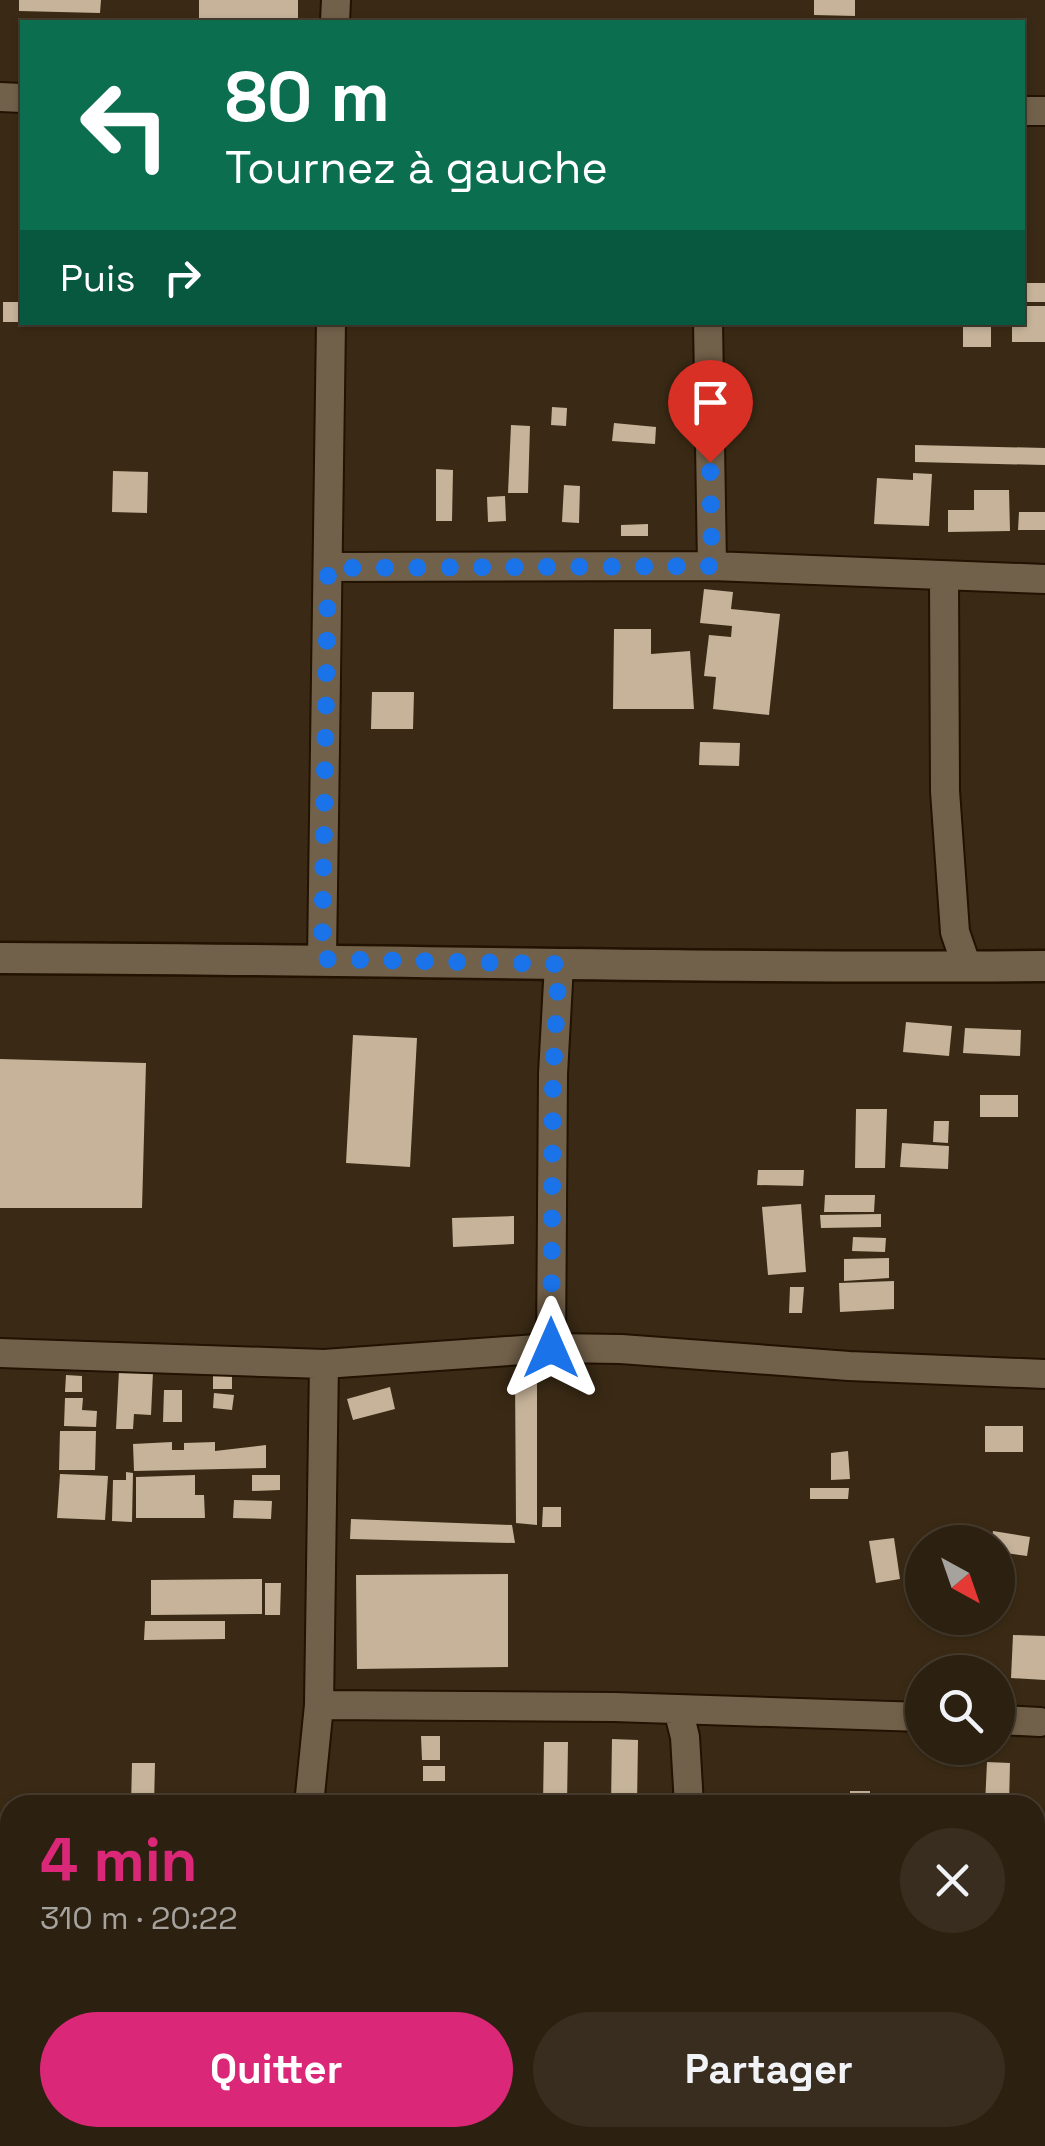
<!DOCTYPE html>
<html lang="fr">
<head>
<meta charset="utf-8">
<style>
  body { margin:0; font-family:"Space Grotesk",sans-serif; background:#382d1e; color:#f1f3f6; height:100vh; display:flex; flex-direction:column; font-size:38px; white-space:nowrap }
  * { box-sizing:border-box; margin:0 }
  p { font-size:32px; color:#a6a39f }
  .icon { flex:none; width:55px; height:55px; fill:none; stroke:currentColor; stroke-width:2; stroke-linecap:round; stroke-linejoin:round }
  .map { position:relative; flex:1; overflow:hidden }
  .side { position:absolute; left:0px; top:1795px; width:1045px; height:352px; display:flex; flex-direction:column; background:#2c2010; border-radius:30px 30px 0 0; box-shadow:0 2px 8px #0004,0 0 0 2px #483e30 }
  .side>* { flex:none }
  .hud { position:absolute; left:20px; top:20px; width:1005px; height:305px; border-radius:0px; box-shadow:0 2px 8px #0004,0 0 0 2px #483e30; background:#0b6e4f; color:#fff; overflow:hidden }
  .needle { width:65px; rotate:140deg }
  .buttons { position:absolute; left:905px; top:1525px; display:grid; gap:20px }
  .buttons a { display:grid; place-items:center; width:110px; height:110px; border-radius:50%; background:#2c2010; box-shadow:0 2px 8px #0004,0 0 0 2px #483e30; font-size:50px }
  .pin { position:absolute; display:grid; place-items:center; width:85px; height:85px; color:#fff; margin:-102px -42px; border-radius:50% 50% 50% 0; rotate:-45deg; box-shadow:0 0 10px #0007 }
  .pin .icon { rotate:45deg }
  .me { position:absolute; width:110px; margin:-55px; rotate:0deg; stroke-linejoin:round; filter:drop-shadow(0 0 8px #0008) }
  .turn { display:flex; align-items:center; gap:35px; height:210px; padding:0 40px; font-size:45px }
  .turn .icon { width:130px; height:130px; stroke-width:2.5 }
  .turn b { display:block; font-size:70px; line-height:85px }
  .then { display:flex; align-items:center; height:95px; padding:0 40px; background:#0003; gap:20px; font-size:38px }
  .round { display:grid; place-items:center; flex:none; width:105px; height:105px; border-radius:52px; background:#382d1e }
  .summary { display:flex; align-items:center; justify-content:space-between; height:170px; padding:0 40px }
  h1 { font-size:60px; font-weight:700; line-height:75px; color:#db2777 }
  .button { display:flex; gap:20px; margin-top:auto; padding:20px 40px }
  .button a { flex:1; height:115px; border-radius:60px; background:#db2777; color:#fff; font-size:40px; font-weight:700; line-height:115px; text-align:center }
  .button a+a { background:#382d1e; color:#f1f3f6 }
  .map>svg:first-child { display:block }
  .building { fill:#c6b39a }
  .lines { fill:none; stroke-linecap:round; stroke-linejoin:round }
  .minor-casing { stroke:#211201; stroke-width:32 }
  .tertiary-casing { stroke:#211201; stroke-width:35 }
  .minor { stroke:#72614a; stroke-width:28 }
  .tertiary { stroke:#72614a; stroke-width:30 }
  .route { stroke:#1a73e8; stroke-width:18; stroke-dasharray:0 32.4 }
</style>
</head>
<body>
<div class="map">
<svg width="1045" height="2146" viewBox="0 0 1045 2146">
  <rect width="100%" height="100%" fill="#3a2a15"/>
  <path class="building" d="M19 0H101L100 13 19 11Z
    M199 0H298V22H199Z
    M814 0H855V16L814 15Z
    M1022 283H1045V302H1022Z
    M3 302H22V322H3Z
    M1022 306H1045V342H1012V322H1022Z
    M963 322H991V347H963Z
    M552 407 567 408 566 426 551 425Z
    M614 423 656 427 655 444 612 441Z
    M511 425 530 426 528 493H508Z
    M915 445 1045 448V465L915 462Z
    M436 469 453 470 452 521H436Z
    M113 471 148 472 147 513 112 512Z
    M913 473 932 474 929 526 874 524 877 478 913 480Z
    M564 485 580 486 579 523 562 522Z
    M974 490H1009L1010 531 948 532V510H974Z
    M505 496 506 521 488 522 487 497Z
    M1019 512H1045V530H1018Z
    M648 524V536H621V525Z
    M704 589 733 592 731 609 780 614 769 715 713 709 716 677 704 676 709 635 731 637 732 626 700 623Z
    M614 629H651V654L690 651 694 709H613Z
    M372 692H414L413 729H371Z
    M700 742 740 743 739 766 699 765Z
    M906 1022 952 1026 949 1056 903 1052Z
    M965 1028 1021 1030 1020 1056 963 1053Z
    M353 1035 417 1038 410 1167 346 1163Z
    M0 1059 146 1063 142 1208H0Z
    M980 1095H1018V1117H980Z
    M856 1109H887L885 1168H855Z
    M934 1121H949L948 1143 933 1142Z
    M902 1143 949 1146 948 1169 900 1167Z
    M758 1170H804L803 1186 757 1185Z
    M825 1195H875L874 1212H824Z
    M801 1204 806 1272 768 1275 762 1207Z
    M881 1214V1227L821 1228 820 1215Z
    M514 1216V1244L453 1247 452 1218Z
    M853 1237 886 1238 885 1252 852 1251Z
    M889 1258V1278L844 1281V1259Z
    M894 1281V1309L840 1312 839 1283Z
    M790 1287H804L802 1313H789Z
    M119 1370 153 1372 151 1415 134 1414 133 1429H116Z
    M537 1372V1525L516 1523 515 1374Z
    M213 1374H232V1389H213Z
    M66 1375 82 1376V1392H65Z
    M390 1387 395 1409 353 1420 347 1399Z
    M164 1390H182V1422H163Z
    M214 1393 234 1395 232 1410 213 1408Z
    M65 1398H83L82 1410 97 1411 96 1427 64 1426Z
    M985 1426H1023V1452H985Z
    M60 1431H96L95 1470H59Z
    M172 1442V1450H184V1443L215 1442V1451L266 1445V1468L134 1471 133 1444Z
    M848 1451 850 1479 831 1480V1453Z
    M126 1472 133 1473 132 1522 112 1521 113 1480H126Z
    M60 1474 108 1476 105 1520 57 1518Z
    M195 1475V1495H204L205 1518H136V1477Z
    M252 1475H280V1490L252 1491Z
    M810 1488H849L848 1499H810Z
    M234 1500 272 1501 271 1519 233 1518Z
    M543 1507H561V1527H542Z
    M351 1519 512 1525 515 1543 350 1539Z
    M993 1531 1030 1537 1027 1556 998 1552V1542H991Z
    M894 1538 900 1579 876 1583 869 1541Z
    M508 1574V1667L357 1669 356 1575Z
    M262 1579V1614L151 1615V1580Z
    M265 1583H281L280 1615H265Z
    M145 1621H225V1639L144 1640Z
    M1013 1635 1045 1636V1680L1011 1678Z
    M421 1736H440V1760H422Z
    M612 1739 638 1740 637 1805H611Z
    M544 1742H568L567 1805H543Z
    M987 1762 1010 1763 1009 1805H985Z
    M132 1763H155L154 1805H131Z
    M423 1766H445V1781H423Z
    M850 1791H870V1805H850Z
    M1045 1855V1933H1035V1856Z
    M126 2138H173L172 2146H126Z
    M413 2138H483L484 2143 413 2145Z"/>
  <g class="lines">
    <defs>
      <path id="minor" d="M335 22 336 0
        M0 97 22 98
        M1022 111H1045
        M708 322 712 566
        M329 567 712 566 1045 579
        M944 576 945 791 955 932 967 967
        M322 959 331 322
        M551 1348 553 1074 559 964
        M0 1353 324 1364 551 1348 621 1349 849 1366 1045 1374
        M319 1705 614 1707 922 1717
        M678 1709 685 1737 689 1805
        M998 1720 1040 1722
        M309 1805 319 1705 324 1364
        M0 2064 10 2066
        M1035 2111H1045
        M290 2146V2138
        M686 2146 700 2138"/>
      <path id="tertiary" d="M0 958C348 959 697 969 1045 966"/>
    </defs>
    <use href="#minor" class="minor-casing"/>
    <use href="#tertiary" class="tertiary-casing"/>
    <use href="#minor" class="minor"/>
    <use href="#tertiary" class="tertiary"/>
  </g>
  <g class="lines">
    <path class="route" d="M551 1348 553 1074 559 964 322 959 328 568 712 566 710 462"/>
  </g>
</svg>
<div class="buttons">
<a><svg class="needle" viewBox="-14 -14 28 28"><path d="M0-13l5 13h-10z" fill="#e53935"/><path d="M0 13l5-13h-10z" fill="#a6a39f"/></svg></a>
<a><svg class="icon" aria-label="search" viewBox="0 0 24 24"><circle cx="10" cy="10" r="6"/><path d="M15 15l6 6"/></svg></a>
</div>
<div class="pin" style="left:710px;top:462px;background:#d93025"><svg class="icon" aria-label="arrive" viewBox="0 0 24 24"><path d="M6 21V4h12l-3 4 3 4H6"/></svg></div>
<svg class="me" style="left:551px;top:1348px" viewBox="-20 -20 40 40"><path d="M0-17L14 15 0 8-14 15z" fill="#1a73e8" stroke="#fff" stroke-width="4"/></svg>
<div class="hud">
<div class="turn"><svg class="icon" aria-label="left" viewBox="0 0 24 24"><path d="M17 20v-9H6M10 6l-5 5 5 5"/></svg><div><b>80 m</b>Tournez à gauche</div></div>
<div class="then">Puis<svg class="icon" aria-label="right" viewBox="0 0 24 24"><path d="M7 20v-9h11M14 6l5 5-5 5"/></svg></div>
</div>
<section class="side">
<div class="summary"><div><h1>4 min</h1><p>310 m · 20:22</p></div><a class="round"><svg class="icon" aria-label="close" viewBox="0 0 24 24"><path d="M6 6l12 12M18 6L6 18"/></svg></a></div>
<div class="button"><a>Quitter</a><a>Partager</a></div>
</section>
</div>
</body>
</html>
